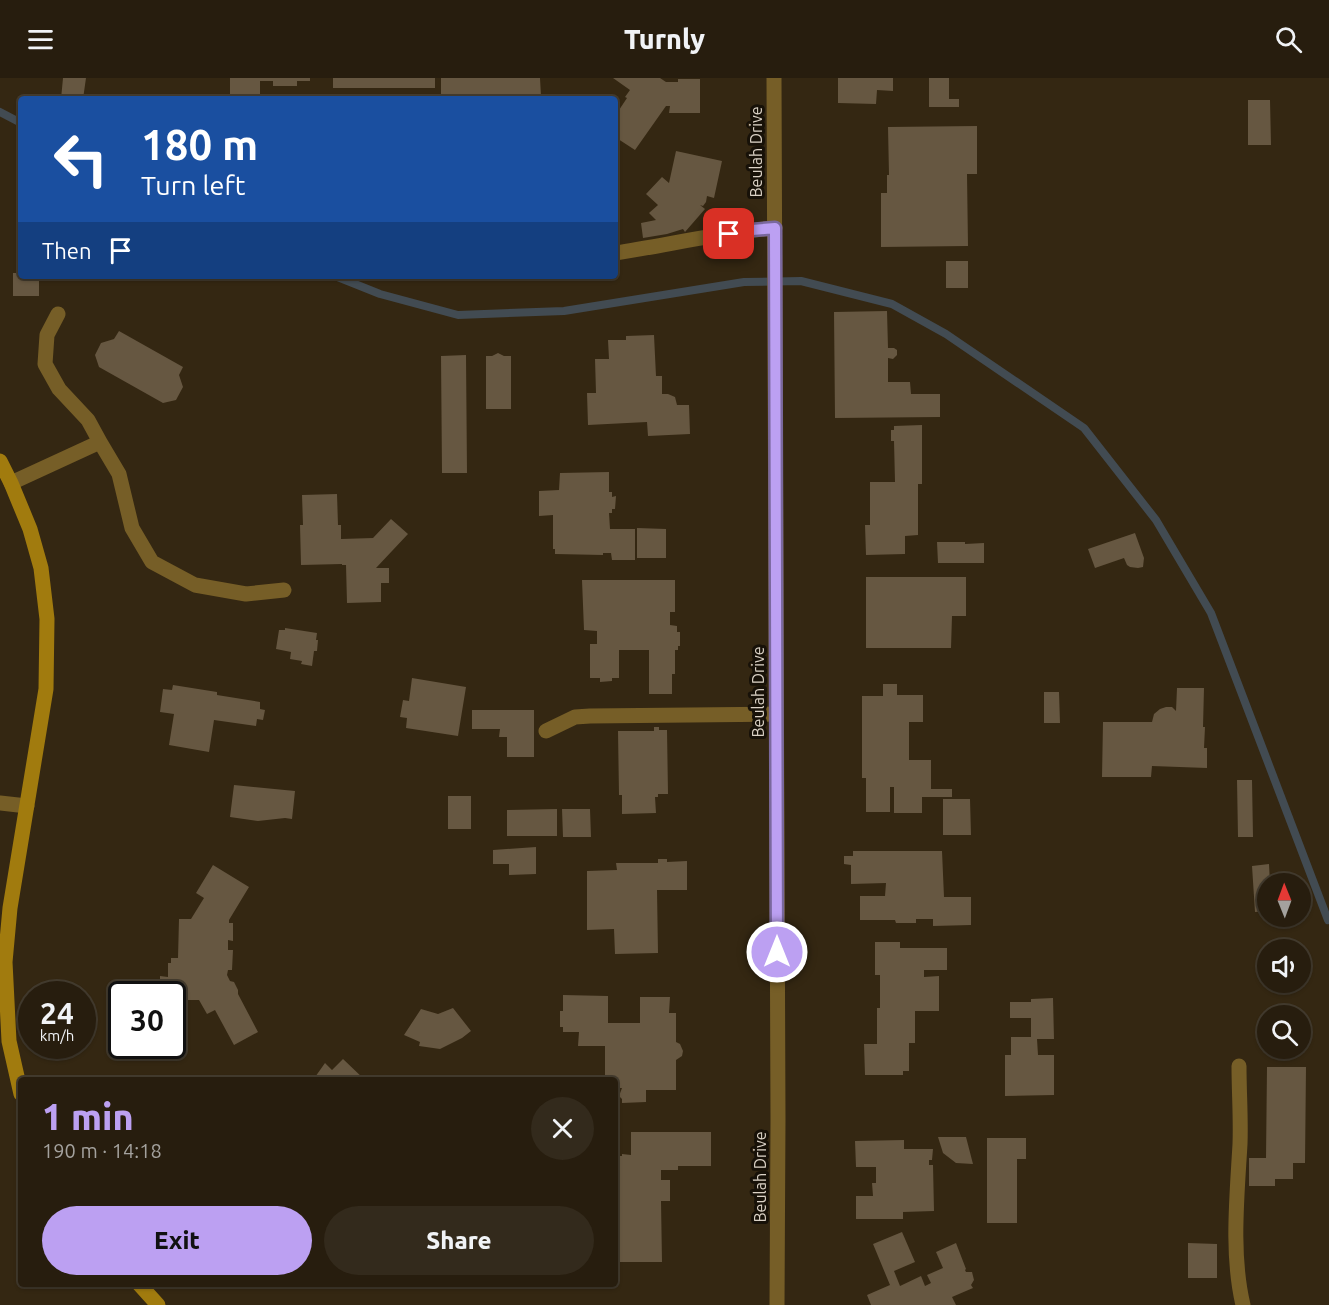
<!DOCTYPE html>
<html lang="en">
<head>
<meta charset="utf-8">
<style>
  body { margin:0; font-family:Ubuntu,sans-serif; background:#332a1c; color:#f1f3f6; height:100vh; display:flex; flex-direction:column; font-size:22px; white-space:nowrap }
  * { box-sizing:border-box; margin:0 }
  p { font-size:20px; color:#a4a29e }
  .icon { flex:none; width:33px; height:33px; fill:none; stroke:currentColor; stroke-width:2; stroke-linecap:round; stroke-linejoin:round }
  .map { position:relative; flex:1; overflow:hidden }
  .drawer { position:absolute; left:18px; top:999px; width:600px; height:210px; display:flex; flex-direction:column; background:#271d0e; border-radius:6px; box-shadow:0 2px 4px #0004,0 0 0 2px #433b2e }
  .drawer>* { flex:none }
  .hud { position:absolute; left:18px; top:18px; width:600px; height:183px; border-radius:6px; box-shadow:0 2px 4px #0004,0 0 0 2px #433b2e; background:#1a4fa0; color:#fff; overflow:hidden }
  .needle { width:39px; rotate:359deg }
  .buttons { position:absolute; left:1257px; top:795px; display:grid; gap:12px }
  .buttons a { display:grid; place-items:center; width:54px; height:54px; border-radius:50%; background:#271d0e; box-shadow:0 2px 4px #0004,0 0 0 2px #433b2e; font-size:30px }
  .speed { position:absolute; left:18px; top:903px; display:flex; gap:12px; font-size:30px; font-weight:700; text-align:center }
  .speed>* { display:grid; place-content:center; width:78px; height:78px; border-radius:50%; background:#271d0e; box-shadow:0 2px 4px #0004,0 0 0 2px #433b2e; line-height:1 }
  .speed small { font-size:15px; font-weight:400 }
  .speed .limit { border:3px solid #111; border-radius:9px; background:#fff; color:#111 }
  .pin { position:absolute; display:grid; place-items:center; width:51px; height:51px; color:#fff; margin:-26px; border-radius:12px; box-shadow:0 3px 9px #0006 }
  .me { position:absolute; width:66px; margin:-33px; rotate:0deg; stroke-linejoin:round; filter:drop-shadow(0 0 4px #0008) }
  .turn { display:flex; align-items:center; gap:21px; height:126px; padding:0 24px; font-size:27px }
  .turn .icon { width:78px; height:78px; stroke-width:2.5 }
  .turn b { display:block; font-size:42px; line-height:51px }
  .then { display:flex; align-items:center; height:57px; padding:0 24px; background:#0003; gap:12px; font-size:22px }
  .round { display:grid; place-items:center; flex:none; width:63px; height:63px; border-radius:32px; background:#332a1c }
  .overview { display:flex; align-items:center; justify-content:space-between; height:102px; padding:0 24px }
  h1 { font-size:36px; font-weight:800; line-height:45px; color:#bca0f2 }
  .cta { display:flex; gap:12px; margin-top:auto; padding:12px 24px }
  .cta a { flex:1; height:69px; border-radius:36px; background:#bca0f2; color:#111; font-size:24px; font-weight:800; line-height:69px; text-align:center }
  .cta a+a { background:#332a1c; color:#f1f3f6 }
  header { display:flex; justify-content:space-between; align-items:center; height:78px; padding:0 24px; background:#271d0e; font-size:27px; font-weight:800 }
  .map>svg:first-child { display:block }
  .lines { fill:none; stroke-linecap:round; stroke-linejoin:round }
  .stream { stroke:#424b52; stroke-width:8 }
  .building { fill:#665741 }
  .service { stroke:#765e27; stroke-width:15 }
  .minor { stroke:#765e27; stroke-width:15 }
  .secondary { stroke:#a17b0e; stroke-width:15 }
  .route-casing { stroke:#7a689d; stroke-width:15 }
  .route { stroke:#bca0f2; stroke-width:10 }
  .labels { text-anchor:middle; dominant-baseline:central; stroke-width:6; stroke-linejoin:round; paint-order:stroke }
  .street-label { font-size:16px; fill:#dbd2c6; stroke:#171108 }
</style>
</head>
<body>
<header><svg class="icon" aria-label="menu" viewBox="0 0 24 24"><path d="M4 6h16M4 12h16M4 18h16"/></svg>Turnly<svg class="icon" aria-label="search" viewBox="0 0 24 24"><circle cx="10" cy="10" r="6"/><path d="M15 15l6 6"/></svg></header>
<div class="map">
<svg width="1329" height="1227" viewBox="0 0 1329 1227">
  <rect width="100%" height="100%" fill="#342712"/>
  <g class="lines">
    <path class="stream" d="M0 34 21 45
      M335 198 380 216 458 237 564 233 744 204 801 203 892 226 946 256 1084 350 1156 442 1211 535 1328 842"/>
  </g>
  <path class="building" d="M63 0H86L83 21H61Z
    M230 0H310V3H297V8H273V3H260V17H230Z
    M333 0H435V10H333Z
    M441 0H540L541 18 510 19 504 20V21H441Z
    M613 0H660L666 4H678V1H700V35H669L670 28H666L635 72 615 59 619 50 615 47V38L627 20 625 19 630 12Z
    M838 0H893V13L877 12 876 26 838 25Z
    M929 0H949V21H959V29H929Z
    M1248 22H1270L1271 67H1248Z
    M977 48V96H967L968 168 881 169V115H887V97H889L888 49Z
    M676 73 722 83 714 120 707 118 706 124 703 128 700 127 705 131 685 154 683 151 667 156 643 160 641 145 656 142 649 135 658 127 646 116 662 99 669 105Z
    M946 183H968V210H946Z
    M13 195H21V198H39V218H13Z
    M887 233 888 270H894L897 272V277L893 281 888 280V304H910L911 316H940V339L835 340 834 234Z
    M119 253 183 289 179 297 183 309 176 322 163 325 99 289 95 277 101 265 114 261Z
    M654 257 656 298H662V316H668L675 319 677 327H689L690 356 648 358 647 344 588 347 587 315H596L595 281H609L608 262H626V258Z
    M498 275 504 278H511V331H486V278H492Z
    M466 277 467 395H442L441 278Z
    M922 347V406H918V457L905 458V476L866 477 865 447H870V404H895L894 363H891V352H894V348Z
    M609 394V414H612V419L616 418 615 431H612V435H609L610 451H635V482H612L611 475H603V477L555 476V471H553V437L539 438V413L559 412 560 395Z
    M337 416 338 447H341V461L373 460 391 441 408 456 376 490H389V505H381V524L347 525 346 487H342V486L301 487 300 447H303L302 417Z
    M637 450 666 451V480H637Z
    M1135 455 1144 480 1143 489 1138 490 1130 489 1127 487 1124 480 1095 490 1088 471Z
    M937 464H965V466L984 465V485H938Z
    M866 499H966V538H952L951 570H866Z
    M582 502H675V534H670V547L677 548V554H680V568H678V572H675V596H672V616H649V572H619V600H612V603L600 604V600H590V566H597V553L584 552Z
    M285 550 317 555 316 562H318L317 573H314L312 588 301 586 302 583 290 581 291 574 276 571 279 552H285Z
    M412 600 466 609 458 658 406 650 407 640 400 639 403 622 409 623Z
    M883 606H897V617H923V644H909V682H931V711H952V719H922V735H894V709H890V734H866V700H862V618H883Z
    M173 607 217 614V617L260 624V631L265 632 263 642 257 641 256 648 214 642 209 674 169 667 174 636 160 634 163 611 172 612Z
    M1177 610H1204L1203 649H1205L1204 670H1207V690L1152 688 1151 699H1102L1103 644H1152L1154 636 1160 631 1166 629H1172L1176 633Z
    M1044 614H1059L1060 645H1044Z
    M472 632H534V679H507V659H499L500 651H472Z
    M654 649H659V652H667L668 716H658V719H655L656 735 622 736V717H619L618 653H654Z
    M1237 702H1252L1253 759H1238Z
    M234 707 295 713 292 741 285 740 258 743 230 739Z
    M448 718H471V751H448Z
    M943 721H970L971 757H943Z
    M557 731V758H507V732Z
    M562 731H590L591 759H563Z
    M536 769V796L509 797V786H493V772Z
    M853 773H942L944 819H971V847L933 848V841H916V845H896L895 842H860V818H885L886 805 851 806V787L844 786V778H853Z
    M658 781H667V784L687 783V812H657L658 875 615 876 614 851 587 852V793L617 792 616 785H658Z
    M1269 786 1270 806H1268V833L1255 834 1252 788Z
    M213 787 249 809 229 842V845H233V863L228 862V872H233L232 892H228L227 897 230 903 234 904 238 912V916L258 954 234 967 215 932 207 936 199 922H172V916H160V898L168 899V885H171V880H178L179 841H191L204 820 196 815Z
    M875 864H900V870H947V892H924V899L939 898V933H915V965H909V993H903V997H865L864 966H877V930H880V897H875Z
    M563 917 608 918V945H640V919H670L669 935H676V964L680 966 683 973 682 978 676 982V1012H646V1024L622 1025V1021L619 1018 622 1010H615V1002H605V968H578L579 954H563V949H560V933H563Z
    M1053 920 1054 961H1037L1038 977H1054V1017L1005 1018V977H1011V959H1031V940H1010V924H1031V921Z
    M453 930 471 953 462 960 440 971 419 968 420 964 404 957 421 931 438 936Z
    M343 981 365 1002H313L325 985 332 992Z
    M1267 989H1306L1305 1085H1293V1101H1275V1108H1249V1080H1266Z
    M631 1054H711V1088H678V1092H661V1102H670V1123H661L662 1184H615V1070L619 1074V1078H622V1076L631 1077Z
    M938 1059H966L973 1086 956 1085 943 1075Z
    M987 1060H1026V1081H1017V1145H987Z
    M904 1062V1071H933L932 1082H929V1087H933L934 1133 903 1134V1141H856V1118H873L872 1105H876V1089H856L855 1063Z
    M902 1154 915 1184 894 1193 900 1208 921 1198 925 1208 931 1205 927 1197 943 1190 936 1174 956 1165 966 1191 965 1192 966 1194H972L974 1202 971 1207 973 1210 952 1219 956 1227H871L867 1217 890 1207 873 1166Z
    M1188 1165 1217 1166V1200H1188Z"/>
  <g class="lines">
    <path class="service" d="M615 175C668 167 722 154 775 150
      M100 364 119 396 132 450 152 484 195 507 246 516 284 512
      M11 405 100 364 88 342 59 311 45 286 47 257 58 236
      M546 653 575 639 590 638 776 636
      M1239 988C1239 1014 1241 1041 1240 1066 1237 1119 1231 1176 1243 1227"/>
    <path class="minor" d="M774 0 778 1041 777 1227
      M0 725 27 728"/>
    <path class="secondary" d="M0 383 11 405 30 451 41 490 47 541 46 611 10 830 5 884 9 963 21 1016
      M139 1206 158 1227"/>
  </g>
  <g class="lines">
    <defs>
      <path id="route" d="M729 156 752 152 775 150 777 874"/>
    </defs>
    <use href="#route" class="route-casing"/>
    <use href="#route" class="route"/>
  </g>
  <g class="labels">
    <g class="street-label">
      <text transform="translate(756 74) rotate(-90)">Beulah Drive</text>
      <text transform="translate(758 614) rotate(-90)">Beulah Drive</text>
      <text transform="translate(760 1099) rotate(-90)">Beulah Drive</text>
    </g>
  </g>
</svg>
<div class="buttons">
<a><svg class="needle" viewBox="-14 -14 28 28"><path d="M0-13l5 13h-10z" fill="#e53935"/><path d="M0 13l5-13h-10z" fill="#a4a29e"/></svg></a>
<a><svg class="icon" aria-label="sound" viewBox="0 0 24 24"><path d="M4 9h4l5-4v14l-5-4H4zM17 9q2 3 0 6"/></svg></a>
<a><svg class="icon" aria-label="search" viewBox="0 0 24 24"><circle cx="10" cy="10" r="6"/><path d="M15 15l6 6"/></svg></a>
</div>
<div class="speed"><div>24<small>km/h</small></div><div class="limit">30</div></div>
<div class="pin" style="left:729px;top:156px;background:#d93025"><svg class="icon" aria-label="arrive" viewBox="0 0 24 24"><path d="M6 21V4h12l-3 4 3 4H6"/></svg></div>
<svg class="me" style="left:777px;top:874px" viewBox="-20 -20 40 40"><circle r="17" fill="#bca0f2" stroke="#fff" stroke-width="3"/><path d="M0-11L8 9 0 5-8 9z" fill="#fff"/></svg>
<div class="hud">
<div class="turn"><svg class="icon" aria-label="left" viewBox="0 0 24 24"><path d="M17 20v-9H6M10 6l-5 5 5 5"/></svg><div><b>180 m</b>Turn left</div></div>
<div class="then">Then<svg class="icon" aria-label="arrive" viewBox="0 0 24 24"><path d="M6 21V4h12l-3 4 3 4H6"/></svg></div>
</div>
<section class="drawer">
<div class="overview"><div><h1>1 min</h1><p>190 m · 14:18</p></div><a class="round"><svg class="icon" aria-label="close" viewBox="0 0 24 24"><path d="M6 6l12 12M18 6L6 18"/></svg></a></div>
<div class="cta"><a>Exit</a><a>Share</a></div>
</section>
</div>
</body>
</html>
